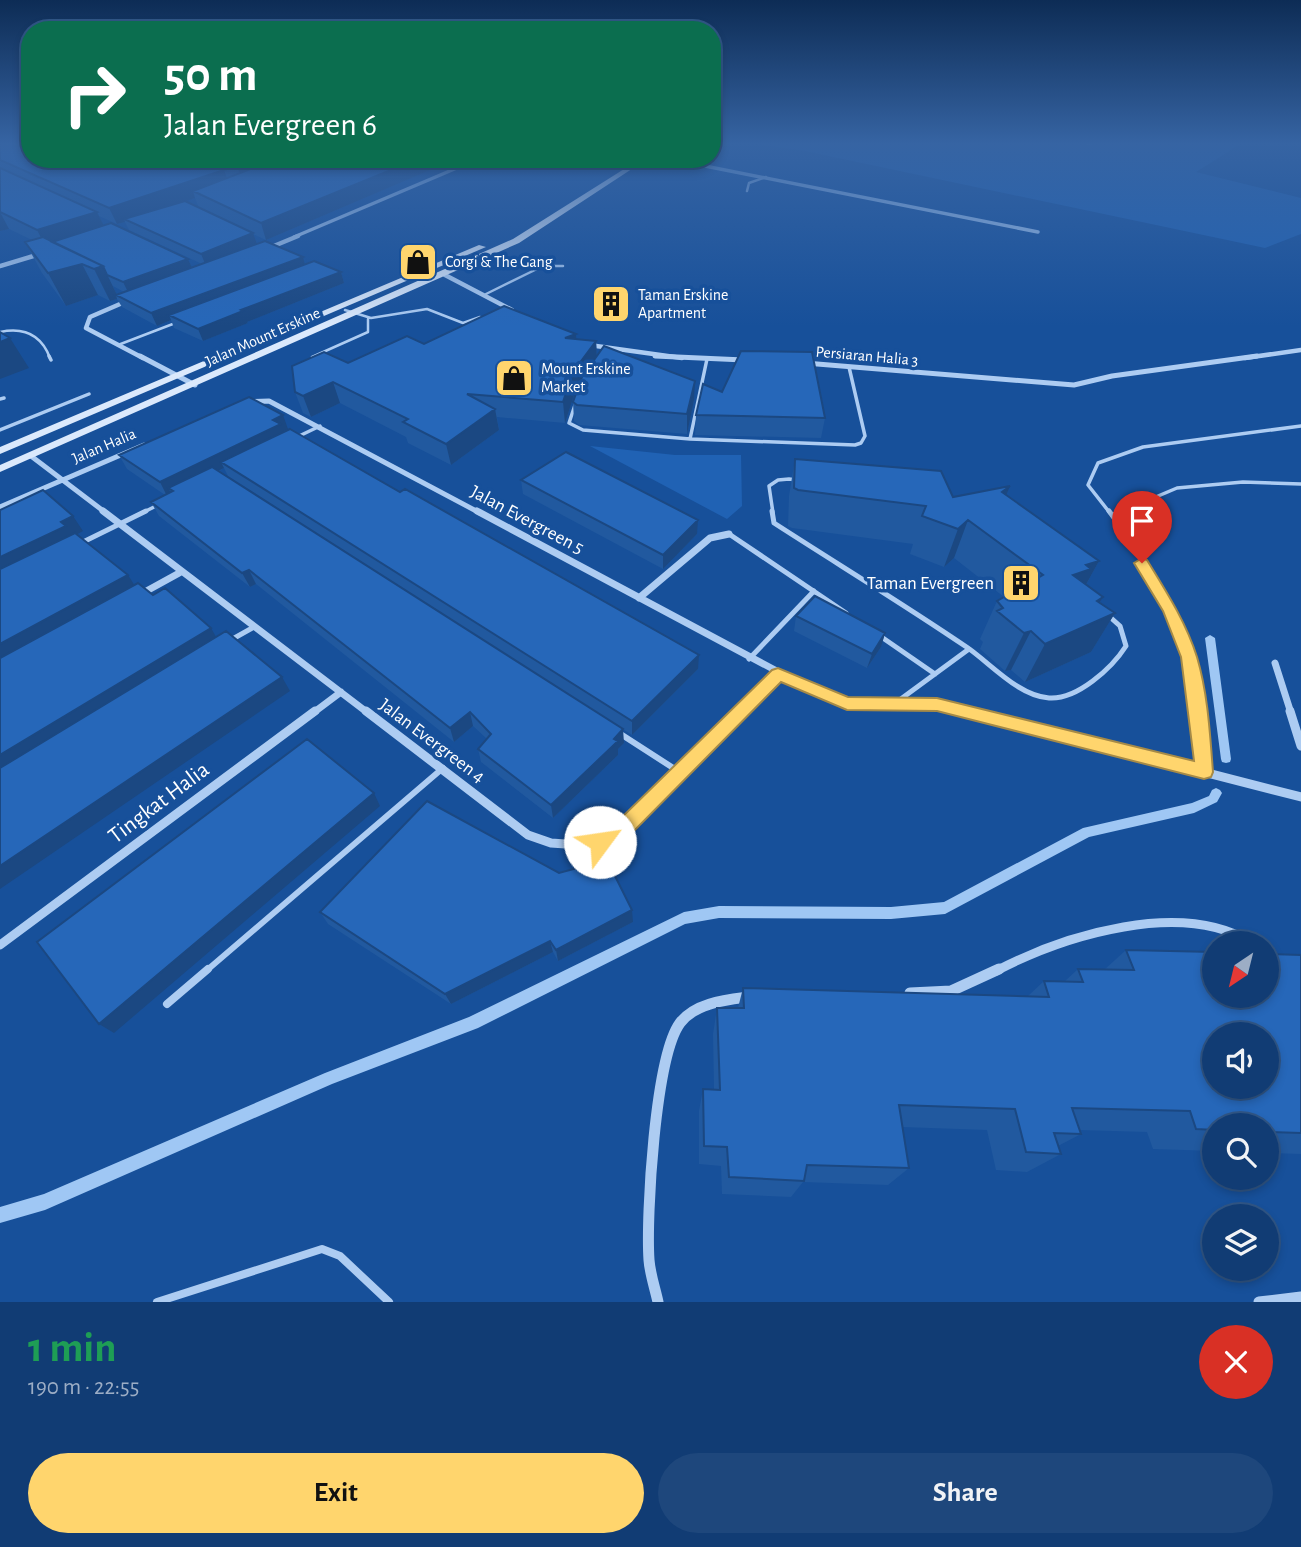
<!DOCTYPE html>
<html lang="en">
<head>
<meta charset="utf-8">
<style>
  body { margin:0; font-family:"Alegreya Sans",sans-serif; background:#1e477c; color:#f1f3f6; height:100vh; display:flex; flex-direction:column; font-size:26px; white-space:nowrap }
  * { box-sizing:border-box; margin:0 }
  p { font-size:23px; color:#9cadc5 }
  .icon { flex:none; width:38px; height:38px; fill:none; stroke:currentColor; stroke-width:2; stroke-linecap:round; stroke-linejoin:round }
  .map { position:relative; height:1302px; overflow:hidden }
  .details { display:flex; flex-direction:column; background:#113c74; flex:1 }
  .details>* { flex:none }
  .top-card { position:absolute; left:21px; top:21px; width:700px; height:147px; border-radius:28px; box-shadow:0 4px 10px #0003,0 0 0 2px #305686; background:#0b6e4f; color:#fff; overflow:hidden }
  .needle { width:46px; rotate:215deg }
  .fabs { position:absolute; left:1202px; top:931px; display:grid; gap:14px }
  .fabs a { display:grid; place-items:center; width:77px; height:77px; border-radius:50%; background:#113c74; box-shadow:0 4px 10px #0003,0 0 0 2px #305686; font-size:35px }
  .pin { position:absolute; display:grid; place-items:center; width:60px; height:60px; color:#fff; margin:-72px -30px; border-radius:50% 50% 50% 0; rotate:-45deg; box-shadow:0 0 7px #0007 }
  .pin .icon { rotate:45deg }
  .me { position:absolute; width:77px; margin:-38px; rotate:59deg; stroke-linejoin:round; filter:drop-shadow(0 0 5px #0008) }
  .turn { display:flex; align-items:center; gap:24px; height:147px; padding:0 28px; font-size:32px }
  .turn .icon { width:91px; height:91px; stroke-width:2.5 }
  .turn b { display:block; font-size:49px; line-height:60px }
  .round { display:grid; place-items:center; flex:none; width:74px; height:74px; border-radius:37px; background:#1e477c }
  .summary { display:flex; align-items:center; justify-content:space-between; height:119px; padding:0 28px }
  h1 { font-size:42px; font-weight:600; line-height:52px; color:#1e9e55 }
  .button { display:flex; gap:14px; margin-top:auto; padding:14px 28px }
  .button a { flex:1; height:80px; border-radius:42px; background:#ffd56d; color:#111; font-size:28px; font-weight:600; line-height:80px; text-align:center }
  .button a+a { background:#1e477c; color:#f1f3f6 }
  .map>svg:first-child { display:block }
  .green { fill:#2062b4 }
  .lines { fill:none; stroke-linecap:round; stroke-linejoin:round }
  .stream { fill:#9fc7f4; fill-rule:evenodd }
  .service-far4 { stroke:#adccf2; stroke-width:2.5 }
  .service-far3 { stroke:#adccf2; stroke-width:3.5 }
  .service-far2 { stroke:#adccf2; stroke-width:5 }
  .service-far1 { stroke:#adccf2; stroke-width:6 }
  .service { stroke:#adccf2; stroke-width:8 }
  .minor-far5 { stroke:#adccf2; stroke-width:3.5 }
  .minor-far4 { stroke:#adccf2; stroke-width:4.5 }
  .minor-far3 { stroke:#adccf2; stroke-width:5 }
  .minor-far2 { stroke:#adccf2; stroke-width:7 }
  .minor-far1 { stroke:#adccf2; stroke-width:9 }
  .minor { stroke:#adccf2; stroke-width:11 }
  .secondary { fill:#dbe9fc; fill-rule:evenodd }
  .wall { fill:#21599f; fill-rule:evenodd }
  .shaded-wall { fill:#1b4882 }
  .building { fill:#2667b9; stroke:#1b4882; stroke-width:2; fill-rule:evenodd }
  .route { fill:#ffd56d; stroke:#a68a47; stroke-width:2 }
  .labels { text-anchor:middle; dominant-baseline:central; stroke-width:7; stroke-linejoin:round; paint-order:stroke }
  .far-poi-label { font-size:16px; fill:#fff; stroke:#17509a; text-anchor:start }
  .far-street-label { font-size:16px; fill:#fff; stroke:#17509a }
  .street-label { font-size:19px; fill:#fff; stroke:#17509a }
  .poi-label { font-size:19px; fill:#fff; stroke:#17509a; text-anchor:end }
  .near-street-label { font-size:23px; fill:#fff; stroke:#17509a }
</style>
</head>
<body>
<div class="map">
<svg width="1301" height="1302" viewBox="0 0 1301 1302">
  <rect width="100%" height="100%" fill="#17509a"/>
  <path class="green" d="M750 143H1242L1196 172 1301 198V234L1265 248 805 151Z
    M590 446 675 455H741L742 506 727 519Z"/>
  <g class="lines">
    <path class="stream" d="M1210 635 1215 638 1231 759 1230 762 1226 763 1222 762 1221 759 1205 638Z
      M1216 788 1220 790 1222 793 1217 802 1194 813 1089 837 945 914 891 919 719 918 685 924 478 1028 332 1084 45 1210 0 1223V1207L44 1194 325 1073 469 1017 684 912 719 906 891 907 944 902 1083 828 1192 803 1209 796 1212 790Z"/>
    <path class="service-far4" d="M1087 143 1090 144
      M747 191 749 183 766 177
      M486 294 543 266H563
      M345 310 371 318 427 309 463 323 480 317
      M0 332C24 327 41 334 50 358
      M118 345 178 322
      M312 357 368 332V319"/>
    <path class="service-far3" d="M49 356 51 360
      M0 399 4 398
      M576 402 569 423 583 430 690 439 855 445 861 443 865 436 849 367
      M0 430 89 394
      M295 438 320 426
      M690 439 707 359
      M142 513 160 504
      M773 513 769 486 778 480 789 479 957 501 983 513
      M1110 513 1088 485 1098 463 1143 447 1301 426
      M1118 513 1177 488 1243 482 1301 484"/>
    <path class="service-far2" d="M772 511 774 523C839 565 905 605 968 648 992 665 1019 696 1049 698 1077 700 1112 668 1126 646L1120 626 1005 523 979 511
      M1109 511C1154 571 1190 637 1199 713
      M1113 515 1122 511
      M729 534 846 613
      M81 543 146 511
      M880 636 935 674
      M229 641 254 627
      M749 659 814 591
      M894 704 969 649"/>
    <path class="service-far1" d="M1199 711 1204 772
      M619 733 681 773
      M206 971 443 768"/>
    <path class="service" d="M167 1004 208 969
      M157 1302 322 1249 340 1256 389 1302"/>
    <path class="minor-far5" d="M691 159 705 166 1038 232
      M294 237 478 159"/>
    <path class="minor-far4" d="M269 248 298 236
      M0 266 40 254
      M445 275 512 310
      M127 301 90 317 86 328 143 358
      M589 345 682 358
      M1245 358 1301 350"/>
    <path class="minor-far3" d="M140 356 195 385
      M655 356 744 360
      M805 363 1074 385 1112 376 1257 356
      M245 402 269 401 480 513
      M31 456 106 513
      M0 507 144 445"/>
    <path class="minor-far2" d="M103 511 368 713
      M477 511 818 693C868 713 921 700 973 713
      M141 594 181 572
      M639 598 710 538 729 534
      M1275 663 1291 713
      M313 713 341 692
      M739 713 778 674"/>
    <path class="minor-far1" d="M366 711 528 835 551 843 580 845 619 833 741 711
      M966 711 1301 797
      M1290 711 1301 746
      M0 945 315 711
      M996 971C1065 935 1182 899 1252 943"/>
    <path class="minor" d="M910 993 951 991 999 969
      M658 1302C655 1288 650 1274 649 1260 646 1216 655 1057 680 1023 695 1003 725 1000 748 997
      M1259 1302 1301 1297"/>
    <path class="secondary" d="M640 159H647L519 243 0 472V465L513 239Z
      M479 245 486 247 0 454V447Z"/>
  </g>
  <path class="wall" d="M0 143 30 159H456L266 240 253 234 257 244 305 264 341 272 344 283 247 322 248 323 203 341 174 328 171 320 157 326 122 307 117 299 110 301 98 295 66 306 42 273 25 242 32 240 9 229 0 231ZM195 198 199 208 185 201ZM99 216 117 224 125 222 129 230 202 264 192 268 188 259 103 225ZM113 286 124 292 117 295Z
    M576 339 596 341 597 356 694 400 687 434 579 425 574 421 573 402 577 389 575 392 565 423 497 417 499 430 451 465 408 443 406 437 340 403 311 417 303 413 295 392 348 363 424 344Z
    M722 392 825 418 821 438 695 435 696 415Z
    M288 429 284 431V432L698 669 632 735 228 476 224 468 219 471 624 743 618 749V755L553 818 481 762 478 749 487 739 473 726 454 742 256 584 250 587 159 516 151 502 165 495 127 469 119 455Z
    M795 459 953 497 1006 495 1099 561 1086 585 1103 597 1100 602 1115 613 1091 652 1025 682 1011 670 1005 671 980 649 983 642 980 639 997 601 1004 597 954 558 944 567 910 554 913 544 792 528 788 526 789 496Z
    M521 480 697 534 663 569 523 494Z
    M796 616 885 633 881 647 867 668 794 631Z
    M320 912 633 922 558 961 553 952 451 1004 328 924Z
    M1126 950 1301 955V1154L1267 1153V1125H1214V1151L1153 1149 1147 1132 1079 1130 1081 1134 1058 1146 1061 1154 1027 1172 996 1170 987 1130 902 1127 909 1168 888 1185 803 1182 791 1197 722 1194 721 1166 699 1164V1111L703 1089H714L713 1034 717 1008H738L743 988 1028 996 1044 981H1065L1078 969 1104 970Z"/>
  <path class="shaded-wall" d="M253 159H279L242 181 237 165Z
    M418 159H456L266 240 261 223Z
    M224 170 230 186 193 191 195 198 128 221 124 219 125 222 117 224 109 208Z
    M0 212 9 229 0 231Z
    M97 212 105 228 46 247 37 230Z
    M253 233 257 244 206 266 201 254Z
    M303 257 306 269 169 315 171 320 157 326 151 313Z
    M188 259 193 270 129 294 123 282Z
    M82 264 98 295 66 306 48 273Z
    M103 266 118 297 116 295 117 299 110 301 94 269Z
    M341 272 344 283 247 322 248 323 203 341 198 329 241 310Z
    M576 334 577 353 565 338Z
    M10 338 29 368 0 379V342Z
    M596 341 597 361 575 392 565 423 563 402 573 372Z
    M695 381 694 400 687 434V414Z
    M333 382 340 403 311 417 303 396Z
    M495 409 499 430 451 465 446 444Z
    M283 415 288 429 284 431 286 438 221 462 224 468 174 493 168 488 172 494 167 496 160 482Z
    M1010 486 994 524 1002 492Z
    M73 516 83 531 0 577V557Z
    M698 520 697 534 663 569V555Z
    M968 520 954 558 944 567 958 529Z
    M1099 561 1078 599 1073 575 1086 565Z
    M249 570 256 584 250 587 242 573Z
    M128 575 137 589 0 666V644Z
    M1103 597 1086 626 1115 613 1091 652 1025 682 1045 644 1097 601Z
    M211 628 219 642 0 777V755Z
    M1031 631 1011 670 1005 671 1024 633Z
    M885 633 881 647 867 668 872 654Z
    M699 655 698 669 632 735V721Z
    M282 677 290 691 0 889V866Z
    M470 712 473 726 454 742 450 728Z
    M623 729 624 743 618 749V755L553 818 551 805Z
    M374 793 380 806 114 1033 99 1024Z
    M632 910 633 922 558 961 556 950Z
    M550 941 553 952 451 1004 445 994Z"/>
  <path class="building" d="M0 143H30V159H191L224 170 109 208 0 160Z
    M217 159H253L237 165Z
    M277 159H418L261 223 193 191Z
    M0 168 97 212 37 230 0 212Z
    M185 201 253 233 201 254 124 219Z
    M111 223 188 259 123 282 107 275 103 266 52 242Z
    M43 237 103 266 94 269 82 264 48 273 25 242Z
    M265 241 303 257 151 313 116 295Z
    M314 261 341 272 241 310 243 311 198 329 169 315Z
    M504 306 576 334 565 338 596 341 573 372 563 402 467 394 495 409 446 444 403 422 408 419 333 382 303 396 295 392 292 366 324 352 348 363 407 336 424 344Z
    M0 332 10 338 0 342Z
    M604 346 695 381 687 414 577 405 573 402 582 377Z
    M741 351 812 352 825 418 696 415 703 384 722 392Z
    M249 397 283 415 273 420 281 424 160 482 119 455Z
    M290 429 400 492 405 489 699 655 632 721 221 462Z
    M566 452 698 520 663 555 521 480Z
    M795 459 941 471 953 497 1010 486 1002 492 1099 561 1086 565 1091 569 1073 575 1103 597 1097 601 1115 613 1045 644 1031 631 1024 633 997 611 1003 608 997 601 1043 575 968 520 958 529 922 516 926 506 798 490 794 488Z
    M212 467 623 729 614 739 618 741 551 805 478 749 491 734 470 712 450 728 249 570 242 573 151 502 173 491 168 488Z
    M43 490 73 516 61 522 66 526 0 557V510Z
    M75 533 128 575 0 644V569Z
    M138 583 153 595 165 588 211 628 0 755V658Z
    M815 596 885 633 872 654 796 616Z
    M226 631 282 677 0 866V768Z
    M307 739 374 793 99 1024 37 942Z
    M427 801 559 873 607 860 632 910 556 950 550 941 445 994 320 912Z
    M1126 950 1214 952V996H1267V954L1301 955V1133L1267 1132V1125H1214V1130L1196 1129 1190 1111 1072 1108 1081 1134 1054 1133 1061 1154 1026 1152 1015 1109 899 1105 909 1168 807 1165 804 1181 729 1177 727 1147 704 1146 703 1089 720 1090 717 1008H744L743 988 1049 997 1044 981 1083 982 1078 969 1134 970ZM1214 1034H1267V1087H1214Z"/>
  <linearGradient id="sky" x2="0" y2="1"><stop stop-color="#0d2c55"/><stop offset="0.44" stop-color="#3664a3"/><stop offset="1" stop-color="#3664a3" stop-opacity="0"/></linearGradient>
  <rect width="1301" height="326" fill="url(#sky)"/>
  <path class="route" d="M1142 558 1147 560C1166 591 1186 622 1197 657 1208 694 1210 734 1213 772L1211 777 1204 779 937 711 847 710 781 682 626 839 600 850 593 848 590 842 593 835 612 827 772 670 778 668 848 697 937 698 1194 761 1181 657 1163 611 1134 563Z"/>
  <defs>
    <symbol id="shop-square" viewBox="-11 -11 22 22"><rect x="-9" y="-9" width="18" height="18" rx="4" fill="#ffd56d" stroke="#17509a"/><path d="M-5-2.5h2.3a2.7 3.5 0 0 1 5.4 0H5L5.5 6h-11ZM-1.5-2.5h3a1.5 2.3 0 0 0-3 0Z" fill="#111"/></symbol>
    <symbol id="building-square" viewBox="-11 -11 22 22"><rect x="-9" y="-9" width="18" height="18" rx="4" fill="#ffd56d" stroke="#17509a"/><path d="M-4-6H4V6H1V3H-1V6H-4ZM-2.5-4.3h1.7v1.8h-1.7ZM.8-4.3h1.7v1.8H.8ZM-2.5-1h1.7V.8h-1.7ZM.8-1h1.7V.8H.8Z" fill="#111"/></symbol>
  </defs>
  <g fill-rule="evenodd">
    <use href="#shop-square" x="396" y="240" width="44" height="44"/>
    <use href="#building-square" x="589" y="282" width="44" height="44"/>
    <use href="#shop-square" x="492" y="356" width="44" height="44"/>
    <use href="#building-square" x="999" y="561" width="44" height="44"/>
  </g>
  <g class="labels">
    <g class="far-poi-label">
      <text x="445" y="262">Corgi &amp; The Gang</text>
      <text x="638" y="295">Taman Erskine<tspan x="638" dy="18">Apartment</tspan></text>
      <text x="541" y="369">Mount Erskine<tspan x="541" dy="18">Market</tspan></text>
    </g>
    <g class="far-street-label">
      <text transform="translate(263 337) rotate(-24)">Jalan Mount Erskine</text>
      <text transform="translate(867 356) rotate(5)">Persiaran Halia 3</text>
      <text transform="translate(104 446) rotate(-23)">Jalan Halia</text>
    </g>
    <g class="street-label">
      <text transform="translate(527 520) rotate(28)">Jalan Evergreen 5</text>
      <text transform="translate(432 741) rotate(37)">Jalan Evergreen 4</text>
    </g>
    <g class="poi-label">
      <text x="994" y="583">Taman Evergreen</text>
    </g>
    <g class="near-street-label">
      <text transform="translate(159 803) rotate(-37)">Tingkat Halia</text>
    </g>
  </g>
</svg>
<div class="fabs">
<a><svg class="needle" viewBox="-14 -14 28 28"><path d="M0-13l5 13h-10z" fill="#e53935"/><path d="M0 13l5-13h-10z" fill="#9cadc5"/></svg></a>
<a><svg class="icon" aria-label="sound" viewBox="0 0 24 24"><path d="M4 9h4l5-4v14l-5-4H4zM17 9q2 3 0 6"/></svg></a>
<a><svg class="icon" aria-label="search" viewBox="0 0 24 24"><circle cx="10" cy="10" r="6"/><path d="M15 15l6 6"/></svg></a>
<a><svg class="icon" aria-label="layers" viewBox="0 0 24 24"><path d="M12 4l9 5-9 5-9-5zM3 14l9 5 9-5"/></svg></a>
</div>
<div class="pin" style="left:1142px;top:563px;background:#d93025"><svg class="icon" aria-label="arrive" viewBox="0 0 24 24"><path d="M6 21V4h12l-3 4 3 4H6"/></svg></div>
<svg class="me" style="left:600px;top:842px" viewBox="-20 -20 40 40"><circle r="19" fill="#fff"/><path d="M0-13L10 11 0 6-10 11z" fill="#ffd56d"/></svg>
<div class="top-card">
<div class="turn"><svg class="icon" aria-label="right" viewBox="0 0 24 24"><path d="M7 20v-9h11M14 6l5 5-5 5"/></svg><div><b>50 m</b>Jalan Evergreen 6</div></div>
</div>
</div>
<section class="details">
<div class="summary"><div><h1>1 min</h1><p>190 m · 22:55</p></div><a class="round" style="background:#d93025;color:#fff"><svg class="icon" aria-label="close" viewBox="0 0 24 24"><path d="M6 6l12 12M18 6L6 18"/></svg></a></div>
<div class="button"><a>Exit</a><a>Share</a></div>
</section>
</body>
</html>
